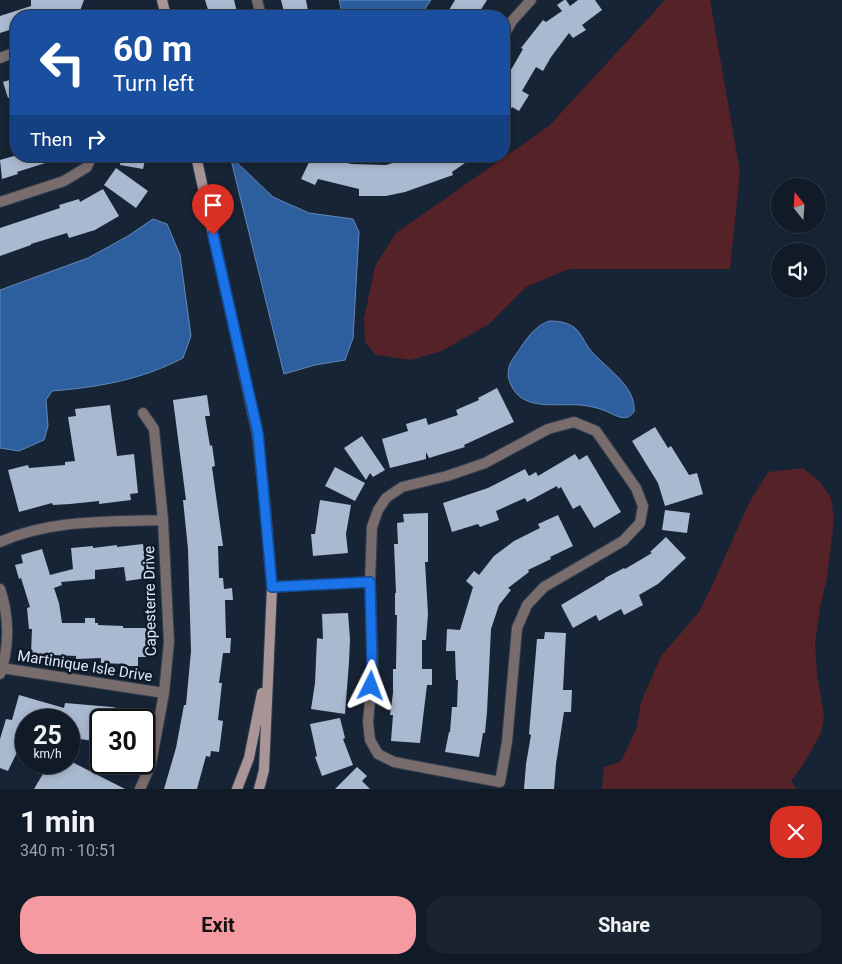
<!DOCTYPE html>
<html lang="en">
<head>
<meta charset="utf-8">
<style>
  body { margin:0; font-family:Roboto,sans-serif; background:#1a2430; color:#f1f3f6; height:100vh; display:flex; flex-direction:column; font-size:19px; white-space:nowrap }
  * { box-sizing:border-box; margin:0 }
  p { font-size:16px; color:#9ca1a8 }
  .icon { flex:none; width:28px; height:28px; fill:none; stroke:currentColor; stroke-width:2; stroke-linecap:round; stroke-linejoin:round }
  .map { position:relative; height:789px; overflow:hidden }
  .side { display:flex; flex-direction:column; background:#111b28; flex:1 }
  .side>* { flex:none }
  .banner { position:absolute; left:10px; top:10px; width:500px; height:152px; border-radius:20px; box-shadow:0 2px 8px #0003,0 0 0 1px #303945; background:#1a4fa0; color:#fff; overflow:hidden }
  .needle { width:32px; rotate:343deg }
  .fabs { position:absolute; left:771px; top:178px; display:grid; gap:10px }
  .fabs a { display:grid; place-items:center; width:55px; height:55px; border-radius:50%; background:#111b28; box-shadow:0 2px 8px #0003,0 0 0 1px #303945; font-size:25px }
  .speed { position:absolute; left:15px; top:709px; display:flex; gap:10px; font-size:25px; font-weight:700; text-align:center }
  .speed>* { display:grid; place-content:center; width:65px; height:65px; border-radius:50%; background:#111b28; box-shadow:0 2px 8px #0003,0 0 0 1px #303945; line-height:1 }
  .speed small { font-size:12px; font-weight:400 }
  .speed .limit { border:2px solid #111; border-radius:8px; background:#fff; color:#111 }
  .pin { position:absolute; display:grid; place-items:center; width:42px; height:42px; color:#fff; margin:-51px -21px; border-radius:50% 50% 50% 0; rotate:-45deg; box-shadow:0 0 5px #0007 }
  .pin .icon { rotate:45deg }
  .me { position:absolute; width:55px; margin:-28px; rotate:3deg; stroke-linejoin:round; filter:drop-shadow(0 0 4px #0008) }
  .turn { display:flex; align-items:center; gap:18px; height:105px; padding:0 20px; font-size:22px }
  .turn .icon { width:65px; height:65px; stroke-width:2.5 }
  .turn b { display:block; font-size:35px; line-height:42px }
  .then { display:flex; align-items:center; height:48px; padding:0 20px; background:#0003; gap:10px; font-size:19px }
  .round { display:grid; place-items:center; flex:none; width:52px; height:52px; border-radius:20px; background:#1a2430 }
  .overview { display:flex; align-items:center; justify-content:space-between; height:85px; padding:0 20px }
  h1 { font-size:30px; font-weight:700; line-height:38px }
  .primary-button { display:flex; gap:10px; margin-top:auto; padding:10px 20px }
  .primary-button a { flex:1; height:58px; border-radius:20px; background:#f49aa0; color:#111; font-size:20px; font-weight:700; line-height:58px; text-align:center }
  .primary-button a+a { background:#1a2430; color:#f1f3f6 }
  .map>svg:first-child { display:block }
  .green { fill:#552228 }
  .water { fill:#2d5f9f; stroke:#6288b8 }
  .building { fill:#a9b9cf }
  .lines { fill:none; stroke-linecap:round; stroke-linejoin:round }
  .street-casing { stroke:#333f4f; stroke-width:12 }
  .secondary-casing { stroke:#333f4f; stroke-width:12 }
  .street { stroke:#796c6c; stroke-width:10 }
  .secondary { stroke:#aa9596; stroke-width:10 }
  .route-casing { stroke:#114b97; stroke-width:12 }
  .route { stroke:#1a73e8; stroke-width:9 }
  .labels { text-anchor:middle; dominant-baseline:central; stroke-width:5; stroke-linejoin:round; paint-order:stroke }
  .street-label { font-size:15px; fill:#dee7f2; stroke:#0e1a2a }
</style>
</head>
<body>
<div class="map">
<svg width="842" height="789" viewBox="0 0 842 789">
  <rect width="100%" height="100%" fill="#172435"/>
  <path class="green" d="M665 0H710L740 172 730 269H569L526 287 489 324 442 351 411 360 376 355 365 342 364 319 375 266 396 233 549 126Z
    M803 468 819 481 831 498 834 519 827 578 820 608 815 643 817 674 824 716 821 733 803 765 791 781 797 789H602L604 767 620 762 624 755 637 727 641 702 661 656 699 612 711 588 748 505 768 472Z"/>
  <path class="water" d="M339 0H431L420 16H343Z
    M230 156 273 197 309 213 353 219 359 232 353 338 345 360 315 365 284 374Z
    M153 219 167 224 180 255 191 336 183 358C141 380 99 387 52 391L46 400 48 426 44 440 19 451 0 448V290L88 258 128 236Z
    M549 321C558 321 567 322 575 328 581 333 584 341 588 347 603 367 637 385 634 412 632 414 630 416 628 417 620 420 610 412 603 410 598 408 593 407 588 406 562 401 524 414 511 385 505 372 509 363 517 353 526 340 533 327 549 321Z"/>
  <path class="building" d="M31 0H84L78 16 16 15V28L0 33V16L31 6Z
    M205 0H234L238 16H210Z
    M281 0H306L309 16H285Z
    M455 0H487L477 16H460L449 10Z
    M564 0H566L570 6 578 0H595L602 10 582 25 586 30 573 38 569 33 551 57 543 71 536 67 522 91 529 95 519 111 512 107 504 119V82L523 49 521 48 543 20 546 22 562 11 557 5Z
    M16 78V96L8 98 3 82Z
    M14 156H60L61 158 17 172 18 174 2 179 0 160Z
    M121 156H146L143 169 120 165Z
    M312 156H322L321 158 352 164 386 165 417 156H475L452 172 453 175 405 192 386 196H359V189L318 179 315 185 301 179Z
    M116 168 148 191 136 208 104 185Z
    M103 189 119 216 95 230 69 238 67 233 31 244V245L0 256V228L60 208 59 205 79 199 80 202Z
    M497 388 514 422 464 445 465 447 429 458 426 452V459L390 468 382 439 408 431 406 424 426 418 428 425 458 415 456 410 479 400 478 398Z
    M207 395 210 416H205L210 446 212 445 215 466 212 467 223 546H218L219 578H223L224 589 232 588 233 600H225L226 638H231L230 653H223L219 683H222L218 720 223 721 219 752 211 751 210 757 206 756 197 789H164L176 748 184 705H186L191 651 188 549 183 500H186L173 400Z
    M110 405 117 456 134 454 138 493 130 494 131 500 99 504V501L70 504 53 505 52 503 19 512 8 470 28 465 29 468 65 465V462L75 461 68 417 76 416 75 409Z
    M655 427 668 448 671 446 689 475 697 473 703 494 665 506 658 483 632 441Z
    M362 436 385 470 373 477 370 473 366 480 344 448Z
    M575 454 579 460 587 455 621 512 594 528 580 505 573 509 561 487 558 489 557 486 527 502 525 498 496 511 499 520 480 527 478 524 452 532 443 503 488 488 525 469 529 476 536 472 538 476Z
    M335 467 365 483 355 501 325 486Z
    M320 500 351 505 346 534 348 553 313 556 311 534H315Z
    M665 510 690 513 687 533 662 530Z
    M428 513V562H425L428 614 426 640H422V669H432V685H427L420 743 391 741 393 715H390L393 693V669H396L397 615H395V593H396L394 544H398L397 523 404 522 403 514Z
    M558 515 573 546 550 557 551 559 528 570 529 572 508 588 511 590 499 605 491 629 487 712 485 733H483L479 757 445 752 449 732H450L452 707H457L458 680H456L455 651H446L447 629 460 630 473 587 466 581 474 571 479 575 494 556 514 541 540 528 538 524Z
    M666 537 686 558 658 584 639 595 643 605 624 615 621 609 599 621 596 615 573 628 561 605 605 579V578L624 568 625 569 652 553 650 552Z
    M143 544 147 578 126 581 124 567 95 570V579L61 582 62 585 54 588 59 603 62 623H85V618H95V623H98V625L123 626V628H148V657H138V666H126V664L101 663V658L76 659V656L31 654 32 629H29L27 608 30 607 21 578 19 579 15 565 23 563 21 555 42 549 50 575 73 569 71 548 93 546V548L117 545V547Z
    M348 613 350 639 349 662 345 714 311 709 315 683 317 638 323 639 322 614Z
    M545 632 566 633 563 690H572L571 712H564L556 764 554 789H524L526 764 531 735 529 734 537 639H544Z
    M19 695 64 708 65 703 112 707 151 716 150 720H101V742L80 739V744L69 742V720H26V748L20 746 8 771 0 768V739L6 719 12 720Z
    M340 718 345 738 343 739 353 765 322 776 315 757 317 756 310 724Z
    M50 762H72L125 789H34Z
    M357 767 367 776 362 781 370 789H335Z"/>
  <g class="lines">
    <defs>
      <path id="street" d="M257 0 261 16
        M504 35 512 21 531 0
        M0 58 16 52
        M0 202 64 181 87 167 92 156
        M574 422 596 431 636 488 643 506 640 523 623 541 544 587 527 605 517 628 507 742 500 782 394 762 378 754 370 740 368 722 373 668 370 582 372 527 378 510 386 498 402 487 447 476 485 463 548 429Z
        M0 542C51 519 108 522 163 520
        M272 587 370 582
        M0 589C9 615 10 647 0 674
        M2 668 164 693
        M140 789 151 764 164 693 169 642 163 520 154 429 143 413"/>
      <path id="secondary" d="M162 0 166 16
        M196 156 257 433 265 503 272 587 264 770 259 789
        M237 789 249 758 262 693"/>
    </defs>
    <use href="#street" class="street-casing"/>
    <use href="#secondary" class="secondary-casing"/>
    <use href="#street" class="street"/>
    <use href="#secondary" class="secondary"/>
  </g>
  <g class="lines">
    <defs>
      <path id="route" d="M213 235 258 433 272 587 370 582 372 668 371 686"/>
    </defs>
    <use href="#route" class="route-casing"/>
    <use href="#route" class="route"/>
  </g>
  <g class="labels">
    <g class="street-label">
      <text transform="translate(150 601) rotate(-91)">Capesterre Drive</text>
      <text transform="translate(85 666) rotate(9)">Martinique Isle Drive</text>
    </g>
  </g>
</svg>
<div class="fabs">
<a><svg class="needle" viewBox="-14 -14 28 28"><path d="M0-13l5 13h-10z" fill="#e53935"/><path d="M0 13l5-13h-10z" fill="#9ca1a8"/></svg></a>
<a><svg class="icon" aria-label="sound" viewBox="0 0 24 24"><path d="M4 9h4l5-4v14l-5-4H4zM17 9q2 3 0 6"/></svg></a>
</div>
<div class="speed"><div>25<small>km/h</small></div><div class="limit">30</div></div>
<div class="pin" style="left:213px;top:235px;background:#d93025"><svg class="icon" aria-label="arrive" viewBox="0 0 24 24"><path d="M6 21V4h12l-3 4 3 4H6"/></svg></div>
<svg class="me" style="left:371px;top:686px" viewBox="-20 -20 40 40"><path d="M0-17L14 15 0 8-14 15z" fill="#1a73e8" stroke="#fff" stroke-width="4"/></svg>
<div class="banner">
<div class="turn"><svg class="icon" aria-label="left" viewBox="0 0 24 24"><path d="M17 20v-9H6M10 6l-5 5 5 5"/></svg><div><b>60 m</b>Turn left</div></div>
<div class="then">Then<svg class="icon" aria-label="right" viewBox="0 0 24 24"><path d="M7 20v-9h11M14 6l5 5-5 5"/></svg></div>
</div>
</div>
<section class="side">
<div class="overview"><div><h1>1 min</h1><p>340 m · 10:51</p></div><a class="round" style="background:#d93025;color:#fff"><svg class="icon" aria-label="close" viewBox="0 0 24 24"><path d="M6 6l12 12M18 6L6 18"/></svg></a></div>
<div class="primary-button"><a>Exit</a><a>Share</a></div>
</section>
</body>
</html>
